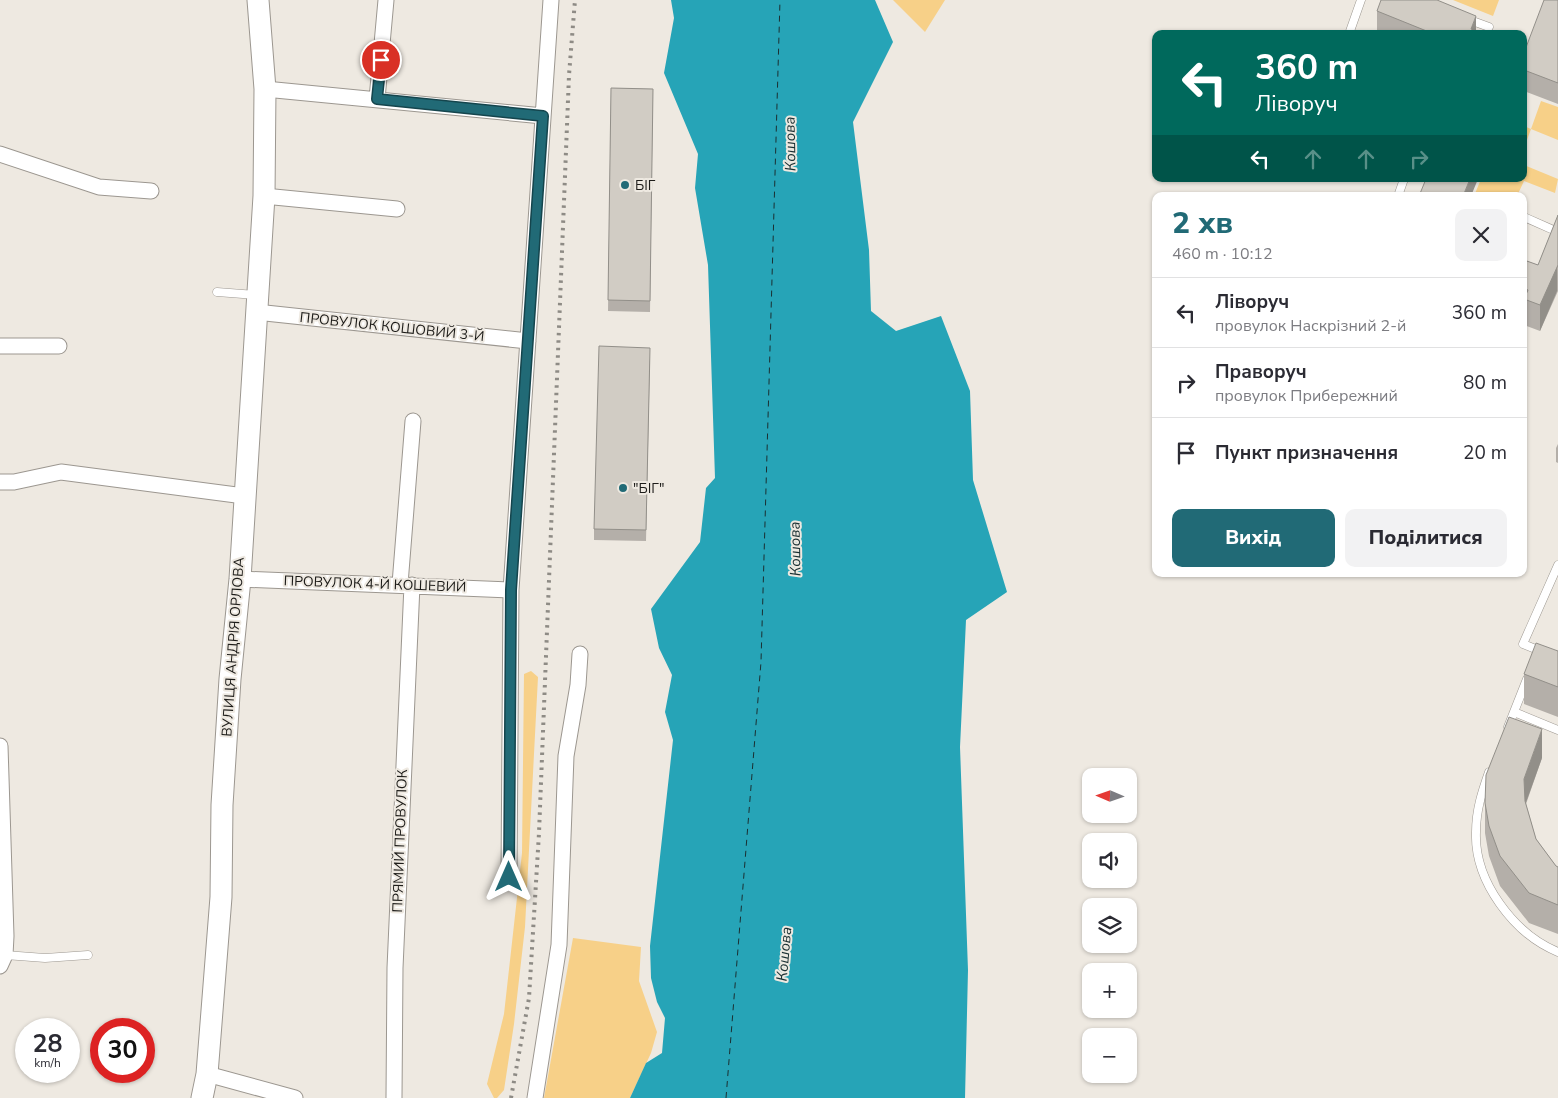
<!DOCTYPE html>
<html lang="uk">
<head>
<meta charset="utf-8">
<style>
  body { margin:0; font-family:"Nunito Sans",sans-serif; background:#f2f2f3; color:#2b2b33; height:100vh; display:flex; flex-direction:column; font-size:19px; white-space:nowrap }
  * { box-sizing:border-box; margin:0 }
  p { font-size:16px; color:#7c7c81 }
  .icon { flex:none; width:28px; height:28px; fill:none; stroke:currentColor; stroke-width:2; stroke-linecap:round; stroke-linejoin:round }
  .map { position:relative; flex:1; overflow:hidden }
  .sheet { position:absolute; left:1152px; top:192px; width:375px; height:385px; display:flex; flex-direction:column; background:#fff; border-radius:10px; box-shadow:0 1px 4px #0004 }
  .sheet>* { flex:none }
  .banner { position:absolute; left:1152px; top:30px; width:375px; height:152px; border-radius:10px; box-shadow:0 1px 4px #0004; background:#00695c; color:#fff; overflow:hidden }
  .needle { width:32px; rotate:272deg }
  .fabs { position:absolute; left:1082px; top:768px; display:grid; gap:10px }
  .fabs a { display:grid; place-items:center; width:55px; height:55px; border-radius:10px; background:#fff; box-shadow:0 1px 4px #0004; font-size:25px }
  .speed { position:absolute; left:15px; top:1018px; display:flex; gap:10px; font-size:25px; font-weight:700; text-align:center }
  .speed>* { display:grid; place-content:center; width:65px; height:65px; border-radius:50%; background:#fff; box-shadow:0 1px 4px #0004; line-height:1 }
  .speed small { font-size:12px; font-weight:400 }
  .speed .limit { border:8px solid #d22; background:#fff; color:#111 }
  .pin { position:absolute; display:grid; place-items:center; width:42px; height:42px; color:#fff; margin:-21px; border:2px solid #fff; border-radius:50%; box-shadow:0 1px 5px #0007 }
  .me { position:absolute; width:55px; margin:-28px; rotate:0deg; stroke-linejoin:round; filter:drop-shadow(0 0 4px #0008) }
  .turn { display:flex; align-items:center; gap:18px; height:105px; padding:0 20px; font-size:22px }
  .turn .icon { width:65px; height:65px; stroke-width:2.5 }
  .turn b { display:block; font-size:35px; line-height:42px }
  .lanes { display:flex; align-items:center; height:48px; padding:0 20px; background:#0003; justify-content:center; gap:25px; direction:ltr }
  .lanes .off { opacity:.35 }
  .round { display:grid; place-items:center; flex:none; width:52px; height:52px; border-radius:10px; background:#f2f2f3 }
  .head { display:flex; align-items:center; justify-content:space-between; height:85px; padding:0 20px }
  h1 { font-size:30px; font-weight:800; line-height:38px; color:#216a76 }
  .action { display:flex; gap:10px; margin-top:auto; padding:10px 20px }
  .action a { flex:1; height:58px; border-radius:10px; background:#216a76; color:#fff; font-size:20px; font-weight:800; line-height:58px; text-align:center }
  .action a+a { background:#f2f2f3; color:#2b2b33 }
  ul { padding:0; list-style:none }
  li { display:flex; align-items:center; gap:15px; height:70px; padding:0 20px; border-top:1px solid #e1e1e2 }
  li div { flex:1 }
  li b { display:block; font-size:19px }
  li em { font-style:normal }
  .map>svg:first-child { display:block }
  .green { fill:#f7d088 }
  .water { fill:#26a4b7 }
  .lines { fill:none; stroke-linecap:round; stroke-linejoin:round }
  .ferry { stroke:#1a2f32; stroke-width:1; stroke-dasharray:6 5; stroke-linecap:butt }
  .lane-casing { stroke:#9c9790; stroke-width:9 }
  .street-casing { stroke:#9c9790; stroke-width:17 }
  .secondary-casing { stroke:#9c9790; stroke-width:23 }
  .lane { stroke:#fff; stroke-width:8 }
  .street { stroke:#fff; stroke-width:15 }
  .secondary { stroke:#fff; stroke-width:21 }
  .rail { stroke:#8e8b85; stroke-width:4; stroke-dasharray:2.5 5; stroke-linecap:butt }
  .wall { fill:#b4afa9 }
  .shaded-wall { fill:#928f89 }
  .building { fill:#d1ccc4; stroke:#928f89 }
  .route-casing { stroke:#15454d; stroke-width:12 }
  .route { stroke:#216a76; stroke-width:9 }
  .poi-dot { fill:#216a76; stroke:#eee9e1; stroke-width:2 }
  .labels { text-anchor:middle; dominant-baseline:central; stroke-width:4; stroke-linejoin:round; paint-order:stroke }
  .poi-label { font-size:14px; fill:#1d1c19; stroke:#eee9e1; text-anchor:start }
  .street-label { font-size:14px; fill:#1d1c19; stroke:#eee9e1 }
  .water-label { font-size:15px; font-style:italic; fill:#1a2f32; stroke:#eee9e1 }
</style>
</head>
<body>
<div class="map">
<svg width="1558" height="1098" viewBox="0 0 1558 1098">
  <rect width="100%" height="100%" fill="#eee9e1"/>
  <path class="green" d="M893 0H945L925 32Z
    M1453 0H1499L1493 16Z
    M1541 101 1558 107V140L1531 129 1524 148V126L1531 129Z
    M1524 165 1558 179 1555 193 1524 181 1517 196H1474L1481 179H1524Z
    M531 671 538 677 525 927 514 1024 504 1090 497 1098H494L487 1084 504 1014 522 853 524 674Z
    M573 938 641 947 639 981 657 1032 651 1053 630 1098H544Z"/>
  <path class="water" d="M671 0H875L893 42 853 122 869 250 871 311 896 331 941 316 970 391 973 480 1007 592 966 620 960 747 968 970 965 1098H630L646 1063 662 1053 665 1018 657 1002 651 978 650 946 673 740 665 712 672 675 659 648 651 609 700 542 706 488 715 478 708 265 695 188 698 154 664 73 674 18Z"/>
  <g class="lines">
    <path class="ferry" d="M726 1098 761 662 780 0"/>
    <defs>
      <path id="lane" d="M1467 19 1489 27
        M1349 34 1361 0
        M1398 196 1404 179
        M1524 217 1558 232
        M217 292 256 295
        M1558 565 1523 644 1558 658
        M1514 712 1558 730
        M1508 727 1527 679
        M1489 772C1482 792 1476 810 1476 832 1474 881 1514 934 1558 952
        M5 955 45 958 88 955"/>
      <path id="street" d="M265 89 543 116
        M377 99 386 0
        M0 154 99 187 151 191
        M264 196 397 209
        M256 312 528 341
        M0 346H59
        M0 482H14L61 472 244 496
        M240 579 511 590
        M400 584 413 421
        M0 746 6 936 5 955 0 966
        M509 877 511 590 551 0
        M207 1074 295 1098
        M394 1098 395 968 412 585
        M535 1098 559 945 566 756 578 685 580 654"/>
      <path id="secondary" d="M202 1098 207 1074 221 897 222 805 230 679 240 579 264 196 265 89 258 0"/>
    </defs>
    <use href="#lane" class="lane-casing"/>
    <use href="#street" class="street-casing"/>
    <use href="#secondary" class="secondary-casing"/>
    <use href="#lane" class="lane"/>
    <use href="#street" class="street"/>
    <use href="#secondary" class="secondary"/>
    <path class="rail" d="M511 1098 529 998 539 833 569 75 575 0"/>
  </g>
  <path class="wall" d="M1558 0V104L1524 91V49L1525 50Z
    M1377 11 1476 31 1484 34H1381L1377 32Z
    M611 88 653 89 650 312 608 311Z
    M1558 215V291L1540 331 1524 325V260L1538 265Z
    M650 358 646 541 594 540V529Z
    M1558 432V463L1556 462V448L1558 444Z
    M1558 651V717L1524 704V674Z
    M1542 758 1526 804 1536 839 1556 866 1558 867V934L1529 923 1500 886 1489 856 1485 833V803Z"/>
  <path class="shaded-wall" d="M1476 16V34L1471 29Z
    M1470 179H1478L1471 196H1463Z
    M1557 265V291L1540 331V305Z
    M1542 729V758L1524 808V779Z"/>
  <path class="building" d="M1381 0H1437L1476 16 1471 29 1484 34H1434L1377 11Z
    M1544 0H1558V83L1524 70V49L1525 50Z
    M611 88 653 89 650 301 608 300Z
    M1426 179H1470L1463 196H1419Z
    M1558 215V265L1540 305 1524 299 1528 290 1524 288V260L1538 265Z
    M599 346 650 348 646 530 594 529Z
    M1536 643 1558 651V687L1524 674Z
    M1509 717 1542 729 1524 779 1525 801 1536 839 1556 866 1558 867V905L1529 893 1500 856 1489 826 1485 803 1486 775Z"/>
  <g class="lines">
    <defs>
      <path id="route" d="M381 60 377 99 543 116 511 590 509 877"/>
    </defs>
    <use href="#route" class="route-casing"/>
    <use href="#route" class="route"/>
  </g>
  <g class="poi-dot">
    <circle cx="625" cy="185" r="5"/>
    <circle cx="623" cy="488" r="5"/>
  </g>
  <g class="labels">
    <g class="poi-label">
      <text x="635" y="185">БІГ</text>
      <text x="633" y="488">"БІГ"</text>
    </g>
    <g class="street-label">
      <text transform="translate(392 327) rotate(6)">ПРОВУЛОК КОШОВИЙ 3-Й</text>
      <text transform="translate(375 584) rotate(2)">ПРОВУЛОК 4-Й КОШЕВИЙ</text>
      <text transform="translate(233 647) rotate(-86)">ВУЛИЦЯ АНДРІЯ ОРЛОВА</text>
      <text transform="translate(400 841) rotate(-88)">ПРЯМИЙ ПРОВУЛОК</text>
    </g>
    <g class="water-label">
      <text transform="translate(790 144) rotate(-91)">Кошова</text>
      <text transform="translate(795 549) rotate(-91)">Кошова</text>
      <text transform="translate(784 954) rotate(-85)">Кошова</text>
    </g>
  </g>
</svg>
<div class="fabs">
<a><svg class="needle" viewBox="-14 -14 28 28"><path d="M0-13l5 13h-10z" fill="#e53935"/><path d="M0 13l5-13h-10z" fill="#7c7c81"/></svg></a>
<a><svg class="icon" aria-label="sound" viewBox="0 0 24 24"><path d="M4 9h4l5-4v14l-5-4H4zM17 9q2 3 0 6"/></svg></a>
<a><svg class="icon" aria-label="layers" viewBox="0 0 24 24"><path d="M12 4l9 5-9 5-9-5zM3 14l9 5 9-5"/></svg></a>
<a>+</a>
<a>−</a>
</div>
<div class="speed"><div>28<small>km/h</small></div><div class="limit">30</div></div>
<div class="pin" style="left:381px;top:60px;background:#d93025"><svg class="icon" aria-label="arrive" viewBox="0 0 24 24"><path d="M6 21V4h12l-3 4 3 4H6"/></svg></div>
<svg class="me" style="left:509px;top:877px" viewBox="-20 -20 40 40"><path d="M0-17L14 15 0 8-14 15z" fill="#216a76" stroke="#fff" stroke-width="4"/></svg>
<div class="banner">
<div class="turn"><svg class="icon" aria-label="left" viewBox="0 0 24 24"><path d="M17 20v-9H6M10 6l-5 5 5 5"/></svg><div><b>360 m</b>Ліворуч</div></div>
<div class="lanes"><svg class="icon" aria-label="left" viewBox="0 0 24 24"><path d="M17 20v-9H6M10 6l-5 5 5 5"/></svg><svg class="icon off" aria-label="ahead" viewBox="0 0 24 24"><path d="M12 20V5M6 11l6-6 6 6"/></svg><svg class="icon off" aria-label="ahead" viewBox="0 0 24 24"><path d="M12 20V5M6 11l6-6 6 6"/></svg><svg class="icon off" aria-label="right" viewBox="0 0 24 24"><path d="M7 20v-9h11M14 6l5 5-5 5"/></svg></div>
</div>
<section class="sheet">
<div class="head"><div><h1>2 хв</h1><p>460 m · 10:12</p></div><a class="round"><svg class="icon" aria-label="close" viewBox="0 0 24 24"><path d="M6 6l12 12M18 6L6 18"/></svg></a></div>
<ul>
<li><svg class="icon" aria-label="left" viewBox="0 0 24 24"><path d="M17 20v-9H6M10 6l-5 5 5 5"/></svg><div><b>Ліворуч</b><p>провулок Наскрізний 2-й</p></div><em>360 m</em></li>
<li><svg class="icon" aria-label="right" viewBox="0 0 24 24"><path d="M7 20v-9h11M14 6l5 5-5 5"/></svg><div><b>Праворуч</b><p>провулок Прибережний</p></div><em>80 m</em></li>
<li><svg class="icon" aria-label="arrive" viewBox="0 0 24 24"><path d="M6 21V4h12l-3 4 3 4H6"/></svg><div><b>Пункт призначення</b></div><em>20 m</em></li>
</ul>
<div class="action"><a>Вихід</a><a>Поділитися</a></div>
</section>
</div>
</body>
</html>
